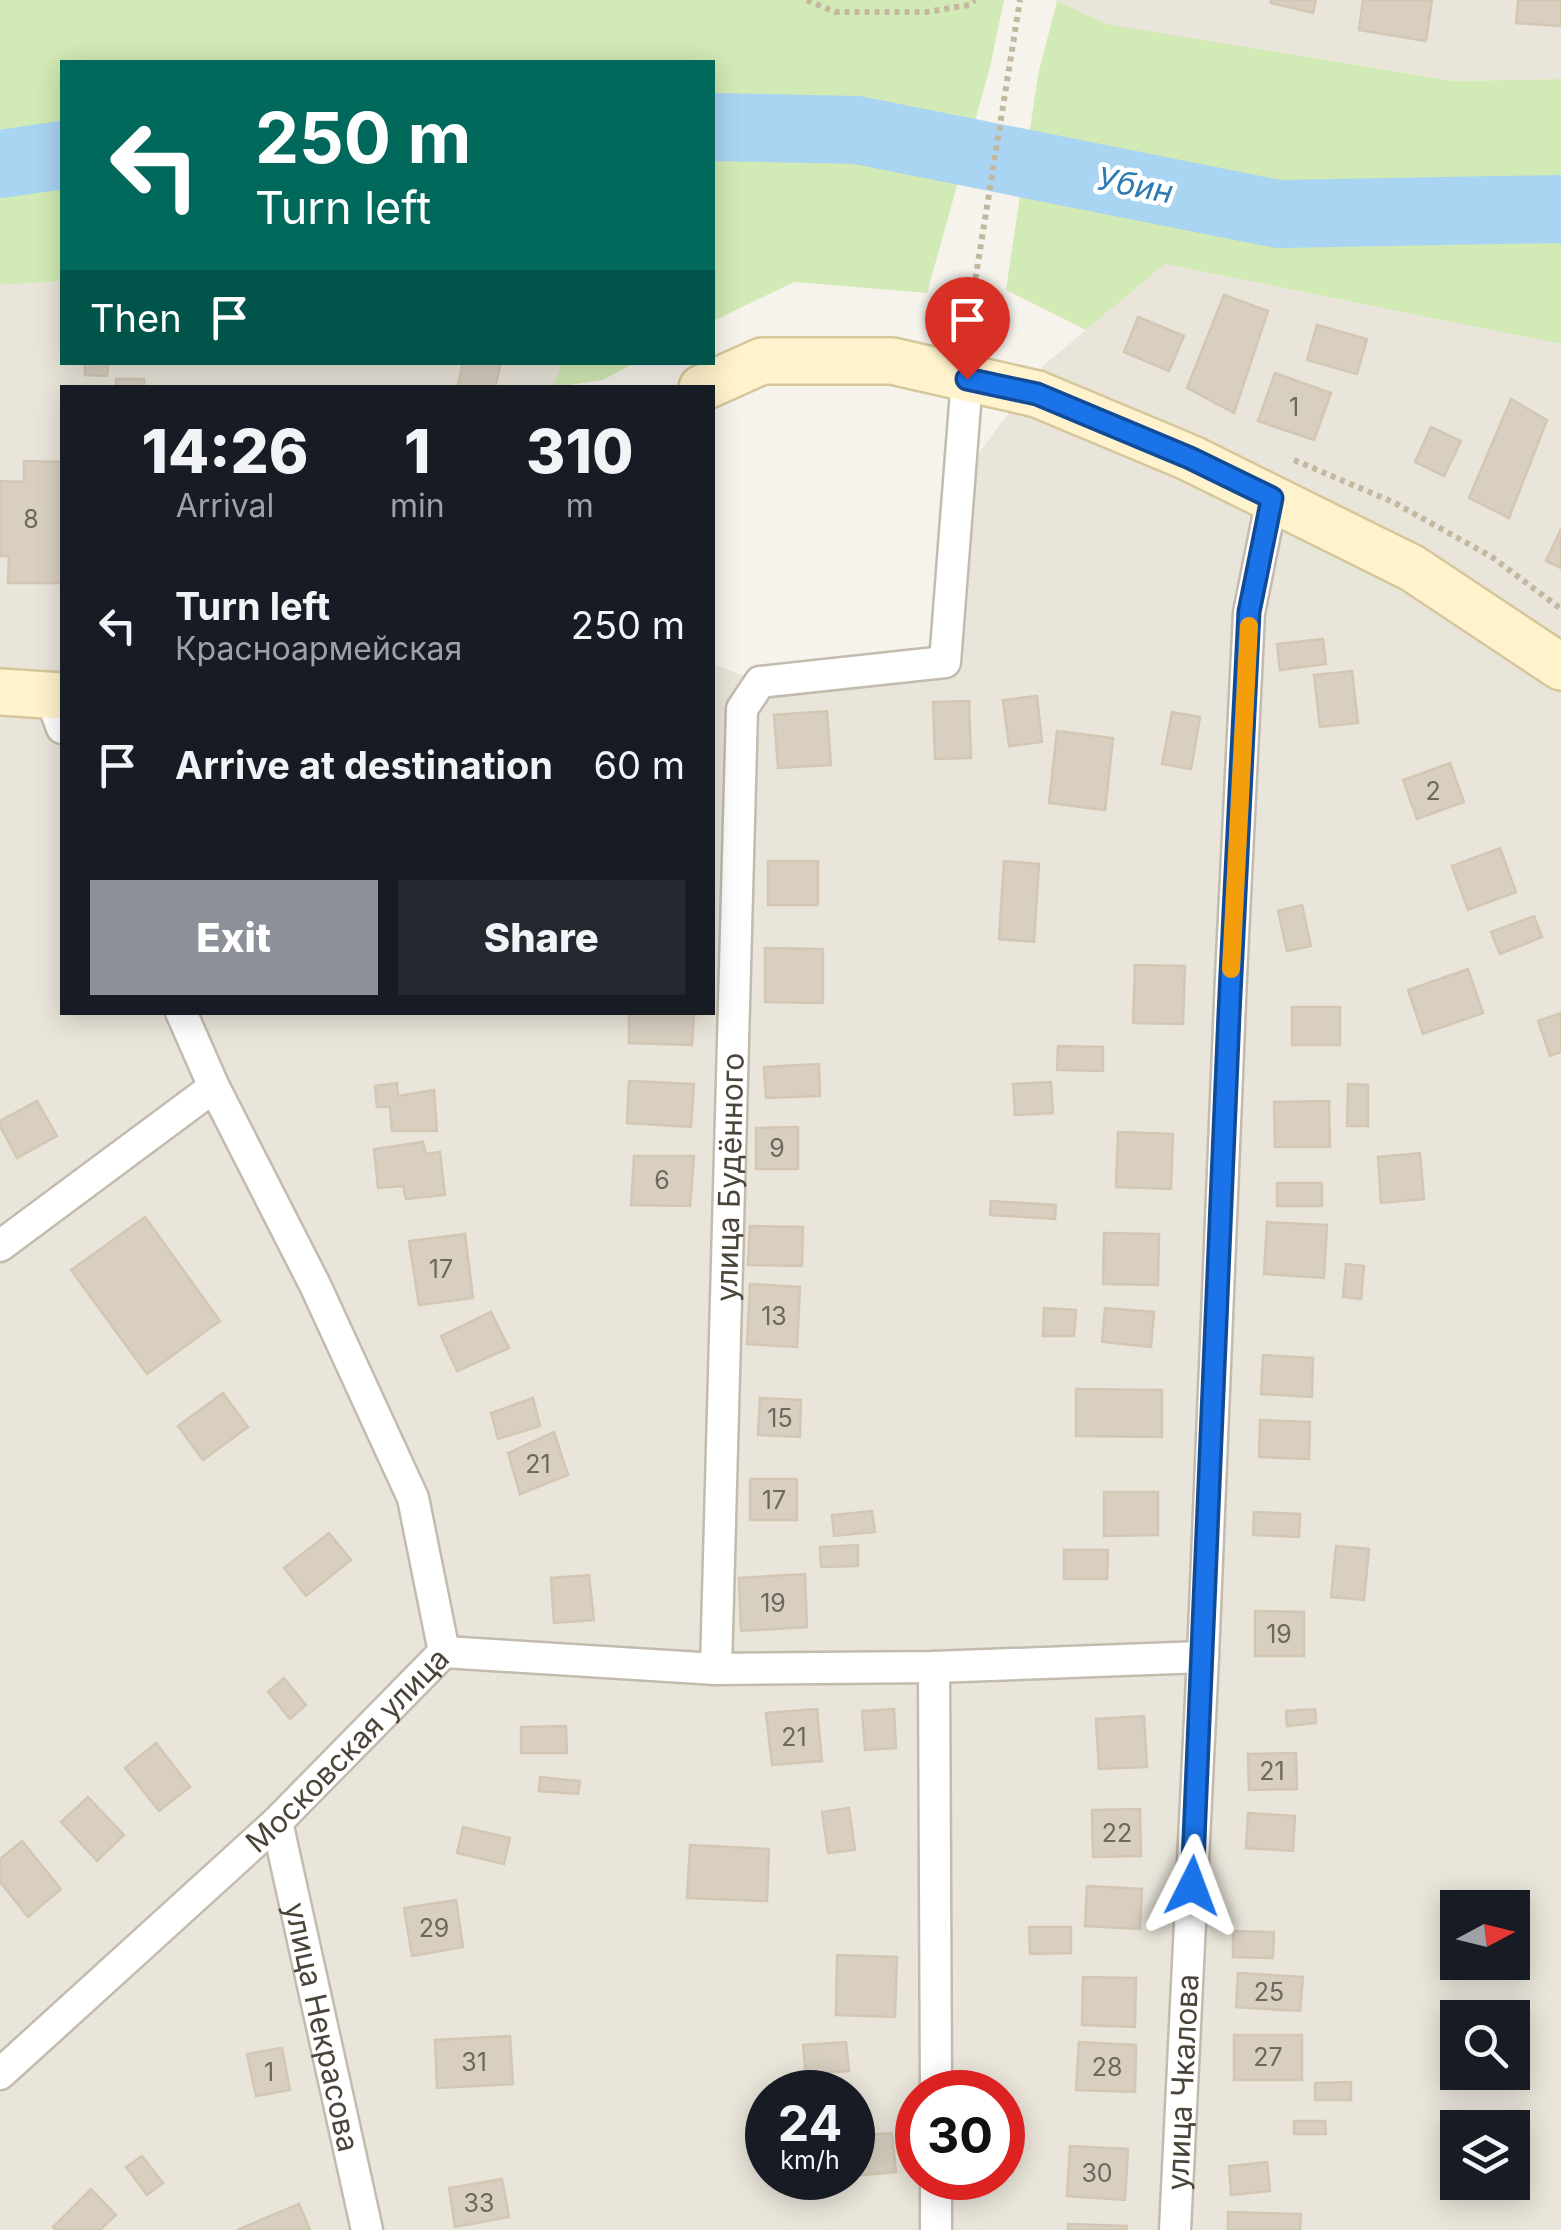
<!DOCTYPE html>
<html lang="en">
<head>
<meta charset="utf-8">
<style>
  body { margin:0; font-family:Inter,sans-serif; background:#242831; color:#f1f3f6; height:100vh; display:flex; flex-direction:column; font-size:38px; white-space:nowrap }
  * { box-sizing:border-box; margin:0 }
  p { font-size:32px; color:#9ea1a6 }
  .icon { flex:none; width:55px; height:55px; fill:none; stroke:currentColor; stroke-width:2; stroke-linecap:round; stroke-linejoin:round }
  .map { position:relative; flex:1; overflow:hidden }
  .sheet { position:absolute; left:60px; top:385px; width:655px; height:630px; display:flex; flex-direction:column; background:#171b24; border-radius:0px; box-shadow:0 5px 25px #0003 }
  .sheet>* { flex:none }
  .hud { position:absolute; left:60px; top:60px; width:655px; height:305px; border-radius:0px; box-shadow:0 5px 25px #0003; background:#00695c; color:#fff; overflow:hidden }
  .needle { width:65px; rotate:83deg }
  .fabs { position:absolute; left:1440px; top:1890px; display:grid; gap:20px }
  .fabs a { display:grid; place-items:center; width:90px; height:90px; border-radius:0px; background:#171b24; box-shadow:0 5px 25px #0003; font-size:50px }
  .speed { position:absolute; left:745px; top:2070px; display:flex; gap:20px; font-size:50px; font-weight:700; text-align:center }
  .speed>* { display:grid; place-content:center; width:130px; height:130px; border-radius:50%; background:#171b24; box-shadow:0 5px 25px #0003; line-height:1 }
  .speed small { font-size:25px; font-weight:400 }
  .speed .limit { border:15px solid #d22; background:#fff; color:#111 }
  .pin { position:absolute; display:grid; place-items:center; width:85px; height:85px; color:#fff; margin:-102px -42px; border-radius:50% 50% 50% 0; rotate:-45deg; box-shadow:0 0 10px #0007 }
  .pin .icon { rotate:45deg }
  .me { position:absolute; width:110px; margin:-55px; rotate:3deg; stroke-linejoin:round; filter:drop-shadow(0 0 8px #0008) }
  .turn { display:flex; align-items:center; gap:35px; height:210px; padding:0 30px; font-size:45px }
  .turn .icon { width:130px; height:130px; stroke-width:2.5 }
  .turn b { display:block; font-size:70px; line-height:85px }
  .then { display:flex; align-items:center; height:95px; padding:0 30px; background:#0003; gap:20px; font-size:38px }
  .eta { display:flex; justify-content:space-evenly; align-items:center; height:170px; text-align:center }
  .eta b { font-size:60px; font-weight:800; line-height:70px }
  .primary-button { display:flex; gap:20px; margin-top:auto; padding:20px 30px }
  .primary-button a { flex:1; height:115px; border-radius:0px; background:#8c9099; color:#fff; font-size:40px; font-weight:800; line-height:115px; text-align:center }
  .primary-button a+a { background:#242831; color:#f1f3f6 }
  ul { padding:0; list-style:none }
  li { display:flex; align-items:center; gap:30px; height:140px; padding:0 30px }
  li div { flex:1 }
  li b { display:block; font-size:38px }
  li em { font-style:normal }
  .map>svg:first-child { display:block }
  .residential { fill:#eae5da; fill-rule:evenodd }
  .green { fill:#d2eab5 }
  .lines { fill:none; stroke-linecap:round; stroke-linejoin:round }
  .river { stroke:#a9d4f2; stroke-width:68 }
  .building { fill:#d8cfc1; stroke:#d3c7b4; stroke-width:2.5 }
  .street-casing { stroke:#c2bbae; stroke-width:35 }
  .secondary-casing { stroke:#d6c79b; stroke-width:50 }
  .path { stroke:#c4b79f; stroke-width:6; stroke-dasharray:5 5; stroke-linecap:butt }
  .street { stroke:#fff; stroke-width:30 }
  .secondary { stroke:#fff3cd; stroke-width:45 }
  .route-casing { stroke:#114b97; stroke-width:25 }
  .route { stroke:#1a73e8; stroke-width:18 }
  .slow { stroke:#f59e0b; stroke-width:18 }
  .labels { text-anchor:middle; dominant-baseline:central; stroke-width:9; stroke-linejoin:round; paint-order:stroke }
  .number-label { font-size:25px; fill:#6e675b }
  .street-label { font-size:30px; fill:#4b4439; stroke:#fff }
  .water-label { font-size:32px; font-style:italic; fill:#2e7ab2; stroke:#fff }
</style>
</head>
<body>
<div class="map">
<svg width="1561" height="2230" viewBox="0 0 1561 2230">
  <rect width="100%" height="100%" fill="#f6f3ec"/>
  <path class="residential" d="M1055 0H1561V79L1453 81 1107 24Z
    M1165 264 1561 344V2230H0V285L62 281V362L562 363 553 388H62V1012H712L713 664 760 682 945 661 959 480 1044 365ZM1458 1908H1512V1962H1458ZM1458 2018H1512V2072H1458ZM768 2092H852V2178H768ZM918 2092H1002V2178H918ZM1458 2128H1512V2182H1458Z"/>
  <path class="green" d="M0 0H1004L990 67 927 293 794 282 713 321 712 62H62V281L0 285Z
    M1057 1 1107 24 1453 81 1561 79V344L1165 264 1086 330 1006 290 1038 75Z
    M562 363V362L634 363 603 380 553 387Z"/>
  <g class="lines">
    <path class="river" d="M712 127 857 130 1278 214 1561 209
      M0 164 62 155"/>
  </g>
  <path class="building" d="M1271 0H1316L1313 13 1271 3Z
    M1363 0H1432L1426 41 1359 30Z
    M1518 0H1561V26L1516 23Z
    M1224 295 1268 311 1234 413 1187 388Z
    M1138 317 1184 336 1169 371 1124 352Z
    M1317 325 1367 339 1357 374 1307 360Z
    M85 362H108L107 376 85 375Z
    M463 362H501L495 388H471L458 385Z
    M1275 373 1331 393 1314 440 1258 421Z
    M116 379H144V388H116Z
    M1511 399 1547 420 1509 518 1469 498Z
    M1431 427 1461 441 1444 476 1415 462Z
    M24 461 62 462V583H8L9 556H0V481L24 482Z
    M1561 529V568L1546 561Z
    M1323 639 1326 664 1280 670 1277 644Z
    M1352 671 1358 723 1320 727 1314 675Z
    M1037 696 1042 742 1009 746 1003 700Z
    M969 701 971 758 935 759 933 702Z
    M827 711 831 765 778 768 774 715Z
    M1172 712 1200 717 1191 769 1162 764Z
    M1057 731 1113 738 1105 810 1049 803Z
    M1450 763 1464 802 1417 819 1403 780Z
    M1500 848 1516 892 1468 910 1452 866Z
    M768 861H818V905H768Z
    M1004 861 1039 864 1034 942 999 939Z
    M1302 905 1311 946 1287 951 1278 911Z
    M1534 916 1542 937 1500 954 1491 932Z
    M765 948 823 949V1003L765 1002Z
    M1135 965 1185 966 1183 1024 1133 1023Z
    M1468 969 1483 1013 1423 1034 1408 990Z
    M1292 1007H1340V1045H1292Z
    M629 1012H694L692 1045 629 1043Z
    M1561 1013V1052L1550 1056 1538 1021Z
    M1058 1046 1103 1047V1071L1057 1070Z
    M819 1064 820 1096 766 1098 764 1067Z
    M629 1081 694 1084 691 1127 627 1123Z
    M1051 1082 1053 1113 1015 1115 1013 1084Z
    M397 1083 398 1096 434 1090 437 1131H392L390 1107H377L375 1086Z
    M1348 1084 1368 1085V1126H1347Z
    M37 1101 57 1136 17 1158 0 1126V1121Z
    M1329 1101 1330 1147H1275L1274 1102Z
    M798 1127V1169H756V1128Z
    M1118 1132 1173 1134 1171 1189 1116 1187Z
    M423 1142 426 1154 440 1152 445 1195 406 1199 403 1186 378 1188 374 1149Z
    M1420 1153 1424 1199 1381 1203 1378 1157Z
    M634 1156H694L690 1206 631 1205Z
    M1277 1183H1322V1206H1277Z
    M991 1201 1056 1205 1055 1219 990 1215Z
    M145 1217 220 1321 147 1374 71 1270Z
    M1267 1222 1327 1225 1324 1278 1264 1274Z
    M750 1226 803 1227 802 1266 748 1265Z
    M1104 1233 1159 1234 1158 1285 1103 1284Z
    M465 1234 473 1298 419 1305 409 1241Z
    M1346 1264 1364 1266 1361 1299 1343 1297Z
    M750 1284 800 1287 797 1347 747 1344Z
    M1044 1308 1076 1310 1074 1336H1043Z
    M1105 1308 1154 1312 1151 1347 1102 1342Z
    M491 1312 509 1348 457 1371 441 1336Z
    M1263 1355 1313 1358 1312 1397 1261 1394Z
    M1076 1389 1162 1390V1437L1076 1436Z
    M223 1393 248 1427 203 1460 178 1426Z
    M533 1398 540 1426 498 1439 491 1413Z
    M760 1398 801 1400 800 1437 758 1435Z
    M1260 1420 1310 1422 1309 1459 1259 1457Z
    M554 1432 568 1475 520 1494 508 1453Z
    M750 1479H797V1520H750Z
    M1104 1492H1158V1535L1104 1536Z
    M872 1511 875 1532 834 1536 832 1515Z
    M1254 1512 1300 1514 1299 1537 1253 1535Z
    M329 1533 351 1560 306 1596 284 1568Z
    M858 1545V1566L821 1567 820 1547Z
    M1336 1546 1369 1549 1364 1600 1331 1597Z
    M1064 1550H1108L1107 1579H1064Z
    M805 1574 807 1627 741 1631 739 1578Z
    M589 1575 594 1620 554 1623 551 1578Z
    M1255 1611 1304 1612V1656H1255Z
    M284 1678 306 1705 290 1719 268 1692Z
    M817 1709 822 1761 772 1765 766 1713Z
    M894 1709 896 1748 865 1750 862 1711Z
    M1315 1709 1316 1723 1287 1726 1286 1711Z
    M1144 1716 1147 1767 1099 1769 1096 1719Z
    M566 1726 567 1753H521V1727Z
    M156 1743 190 1787 159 1811 125 1768Z
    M1296 1753 1297 1789 1249 1790 1248 1754Z
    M540 1777 580 1781 578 1794 539 1791Z
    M88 1797 124 1835 97 1861 61 1822Z
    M849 1808 855 1850 828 1853 822 1812Z
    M1140 1809 1141 1856 1093 1857 1092 1810Z
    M1248 1813 1295 1816 1293 1851 1246 1848Z
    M463 1827 510 1838 504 1864 457 1853Z
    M22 1841 61 1889 28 1917 0 1882V1859Z
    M690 1845 769 1849 767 1901 687 1898Z
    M1087 1886 1142 1889 1140 1929 1085 1926Z
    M456 1900 463 1947 412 1956 404 1908Z
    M1029 1927H1071V1953L1030 1954Z
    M1233 1931 1274 1932 1273 1958 1233 1957Z
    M837 1955 897 1957 895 2017 836 2015Z
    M1238 1973 1303 1977 1300 2011 1236 2007Z
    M1083 1977 1136 1978 1135 2027 1082 2025Z
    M1234 2035H1302V2080H1234Z
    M510 2036 513 2084 437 2088 435 2040Z
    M846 2042 849 2071 806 2074 803 2045Z
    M1079 2042 1136 2045 1135 2092 1076 2090Z
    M282 2048 290 2090 256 2096 247 2054Z
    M1351 2082V2100H1315V2083Z
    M1294 2121H1325L1326 2134H1294Z
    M892 2133 896 2172 852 2176V2136Z
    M1070 2146 1128 2149 1125 2200 1067 2196Z
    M142 2156 163 2183 147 2195 126 2167Z
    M1267 2162 1270 2191 1231 2195 1229 2166Z
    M502 2179 509 2217 455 2227 449 2188Z
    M91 2189 116 2215 100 2230H56L53 2227Z
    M299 2204 310 2230H237Z
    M1228 2212 1301 2214 1300 2230H1228Z
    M1068 2224 1127 2226 1126 2230H1068Z"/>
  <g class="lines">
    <defs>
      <g id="street">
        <path d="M50 696 62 728"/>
        <path d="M0 1246 214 1087"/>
        <path d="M444 1652 716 1669 934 1667 1203 1657"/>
        <path d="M934 1667 936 2092"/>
        <path id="s1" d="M716 1669 742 709 760 682 945 662 967 379"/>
        <path id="s2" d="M277 1822 367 2230"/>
        <path id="s3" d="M0 2074 277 1822 444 1652 413 1498 315 1285 214 1087 181 1012"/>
        <path d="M936 2178V2230"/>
        <path id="s4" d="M1175 2230 1203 1657 1231 977 1249 613 1272 498"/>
      </g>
      <path id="secondary" d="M702 388 762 361H892L1037 394 1190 458 1412 568 1561 667
        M0 692 62 696"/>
    </defs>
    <use href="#street" class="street-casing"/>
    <use href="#secondary" class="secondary-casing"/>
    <path class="path" d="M807 0 835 12H927L969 5 975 0
      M966 338 1020 0
      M1294 460 1393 502 1492 557 1561 609"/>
    <use href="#street" class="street"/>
    <use href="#secondary" class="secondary"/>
  </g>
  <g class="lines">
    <defs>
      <path id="route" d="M967 379 1037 394 1190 458 1272 498 1249 612 1229 1014 1192 1886"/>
    </defs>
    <use href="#route" class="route-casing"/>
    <use href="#route" class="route"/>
    <path class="slow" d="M1231 969 1249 626"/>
  </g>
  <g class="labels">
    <g class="number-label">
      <text x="1294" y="407">1</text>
      <text x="31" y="519">8</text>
      <text x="1433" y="791">2</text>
      <text x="777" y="1148">9</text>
      <text x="662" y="1180">6</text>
      <text x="441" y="1269">17</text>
      <text x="774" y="1316">13</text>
      <text x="780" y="1418">15</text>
      <text x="538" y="1464">21</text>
      <text x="774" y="1500">17</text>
      <text x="773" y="1603">19</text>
      <text x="1279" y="1634">19</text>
      <text x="794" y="1737">21</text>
      <text x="1272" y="1771">21</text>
      <text x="1117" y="1833">22</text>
      <text x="434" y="1928">29</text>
      <text x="1269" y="1992">25</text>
      <text x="1268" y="2057">27</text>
      <text x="474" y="2062">31</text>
      <text x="1107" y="2067">28</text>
      <text x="269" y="2072">1</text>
      <text x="1097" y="2173">30</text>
      <text x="479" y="2203">33</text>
    </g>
    <g class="street-label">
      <text stroke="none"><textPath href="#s1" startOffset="492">улица Будённого</textPath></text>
      <text stroke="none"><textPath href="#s3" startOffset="475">Московская улица</textPath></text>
      <text stroke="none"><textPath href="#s2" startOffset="210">улица Некрасова</textPath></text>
      <text stroke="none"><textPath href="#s4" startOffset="148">улица Чкалова</textPath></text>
    </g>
    <g class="water-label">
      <text transform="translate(1135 185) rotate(11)">Убин</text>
    </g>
  </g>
</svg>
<div class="fabs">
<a><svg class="needle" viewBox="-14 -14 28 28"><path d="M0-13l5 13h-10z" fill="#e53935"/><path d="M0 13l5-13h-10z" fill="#9ea1a6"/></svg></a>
<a><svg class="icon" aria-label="search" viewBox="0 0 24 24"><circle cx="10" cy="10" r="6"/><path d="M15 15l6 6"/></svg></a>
<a><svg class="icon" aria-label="layers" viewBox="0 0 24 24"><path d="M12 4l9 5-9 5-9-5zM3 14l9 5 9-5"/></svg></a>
</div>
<div class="speed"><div>24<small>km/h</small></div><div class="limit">30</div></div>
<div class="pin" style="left:967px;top:379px;background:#d93025"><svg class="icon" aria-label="arrive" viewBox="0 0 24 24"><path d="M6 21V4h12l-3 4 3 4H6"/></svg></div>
<svg class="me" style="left:1192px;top:1886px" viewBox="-20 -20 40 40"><path d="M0-17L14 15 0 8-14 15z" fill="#1a73e8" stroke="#fff" stroke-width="4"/></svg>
<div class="hud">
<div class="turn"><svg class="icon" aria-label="left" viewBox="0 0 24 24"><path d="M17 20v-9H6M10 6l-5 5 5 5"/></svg><div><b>250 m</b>Turn left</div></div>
<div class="then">Then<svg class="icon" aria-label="arrive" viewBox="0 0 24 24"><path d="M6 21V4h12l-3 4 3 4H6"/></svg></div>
</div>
<section class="sheet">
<div class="eta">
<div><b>14:26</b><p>Arrival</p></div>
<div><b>1</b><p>min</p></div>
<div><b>310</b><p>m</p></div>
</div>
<ul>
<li><svg class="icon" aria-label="left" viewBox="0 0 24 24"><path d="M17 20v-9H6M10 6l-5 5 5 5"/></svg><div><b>Turn left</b><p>Красноармейская</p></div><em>250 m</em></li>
<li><svg class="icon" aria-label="arrive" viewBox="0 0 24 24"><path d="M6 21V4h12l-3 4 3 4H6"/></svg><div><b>Arrive at destination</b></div><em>60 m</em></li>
</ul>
<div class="primary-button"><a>Exit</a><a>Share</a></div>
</section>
</div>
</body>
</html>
